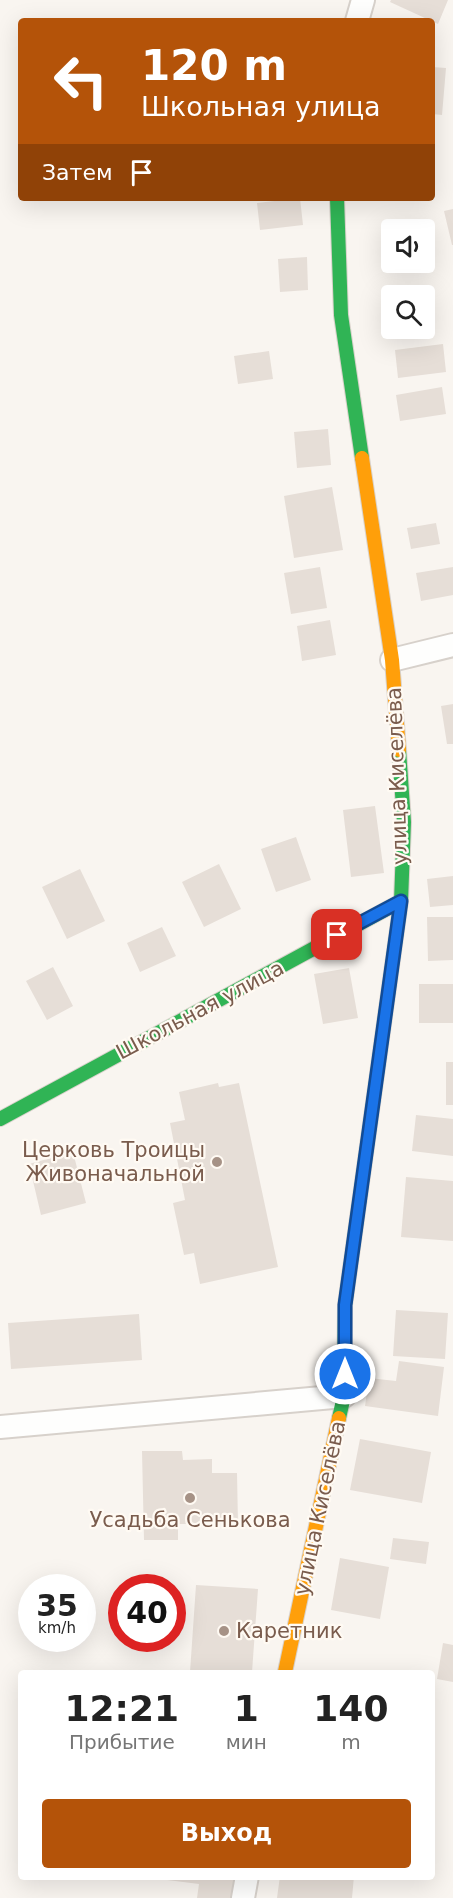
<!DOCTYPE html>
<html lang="ru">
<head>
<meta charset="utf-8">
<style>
  body { margin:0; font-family:"DejaVu Sans",sans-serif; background:#f2f2f2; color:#222; height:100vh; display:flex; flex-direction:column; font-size:22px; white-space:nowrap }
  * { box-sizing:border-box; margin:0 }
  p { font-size:20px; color:#767676 }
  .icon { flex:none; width:33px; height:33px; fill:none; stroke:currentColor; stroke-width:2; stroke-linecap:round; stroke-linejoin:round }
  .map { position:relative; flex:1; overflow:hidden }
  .panel { position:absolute; left:18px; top:1670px; width:417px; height:210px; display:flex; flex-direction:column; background:#fff; border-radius:6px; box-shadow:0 6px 24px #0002 }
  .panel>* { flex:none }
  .hud { position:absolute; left:18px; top:18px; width:417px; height:183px; border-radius:6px; box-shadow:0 6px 24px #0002; background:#b45309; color:#fff; overflow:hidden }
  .buttons { position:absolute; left:381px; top:219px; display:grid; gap:12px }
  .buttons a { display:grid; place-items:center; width:54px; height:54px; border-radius:6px; background:#fff; box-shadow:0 6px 24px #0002; font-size:30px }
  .speed { position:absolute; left:18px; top:1574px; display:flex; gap:12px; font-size:30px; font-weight:700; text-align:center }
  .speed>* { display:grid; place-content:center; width:78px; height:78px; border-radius:50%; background:#fff; box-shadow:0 6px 24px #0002; line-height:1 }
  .speed small { font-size:15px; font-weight:400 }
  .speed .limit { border:9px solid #d22; background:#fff; color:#111 }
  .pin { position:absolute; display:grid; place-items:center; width:51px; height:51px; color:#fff; margin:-26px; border-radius:12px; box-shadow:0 3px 9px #0006 }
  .me { position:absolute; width:66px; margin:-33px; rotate:0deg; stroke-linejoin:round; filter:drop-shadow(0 0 4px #0008) }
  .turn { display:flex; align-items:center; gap:21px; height:126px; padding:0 24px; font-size:27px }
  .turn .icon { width:78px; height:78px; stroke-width:2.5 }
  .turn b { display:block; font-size:42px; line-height:51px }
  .then { display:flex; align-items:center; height:57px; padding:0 24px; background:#0003; gap:12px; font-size:22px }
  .eta { display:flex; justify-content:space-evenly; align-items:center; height:102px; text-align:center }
  .eta b { font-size:36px; font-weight:700; line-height:42px }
  .action { display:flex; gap:12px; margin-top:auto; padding:12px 24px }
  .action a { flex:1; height:69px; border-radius:6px; background:#b45309; color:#fff; font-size:24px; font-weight:700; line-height:69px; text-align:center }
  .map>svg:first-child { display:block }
  .building { fill:#e6ded7 }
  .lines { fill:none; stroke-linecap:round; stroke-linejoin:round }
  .street-casing { stroke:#d7d1cb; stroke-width:26 }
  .fast-casing { stroke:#d9d2cb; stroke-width:16 }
  .slow-casing { stroke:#d9d2cb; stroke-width:16 }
  .street { stroke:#fefefd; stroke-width:22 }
  .fast { stroke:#30b455; stroke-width:14 }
  .slow { stroke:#ff9f0a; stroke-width:14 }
  .route-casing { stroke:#114b97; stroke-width:15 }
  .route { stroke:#1a73e8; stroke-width:10 }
  .poi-dot { fill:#a69286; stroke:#fffaf3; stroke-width:2 }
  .labels { text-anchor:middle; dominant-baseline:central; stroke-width:4.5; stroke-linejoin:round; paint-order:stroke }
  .street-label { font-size:21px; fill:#7a5c4d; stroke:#fffaf3 }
  .poi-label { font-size:21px; fill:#7a5c4d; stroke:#fffaf3; text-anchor:end }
</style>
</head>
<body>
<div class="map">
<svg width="453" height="1898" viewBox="0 0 453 1898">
  <rect width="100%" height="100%" fill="#f9f5f0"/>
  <path class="building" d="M391 0H448L438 24 390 2Z
    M432 67 446 68 442 115 432 114Z
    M300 198 303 225 260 230 257 203Z
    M453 209V245H452L444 211Z
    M307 257 308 290 280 292 278 259Z
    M443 344 446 372 398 378 395 350Z
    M269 351 273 379 238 384 234 356Z
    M442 387 446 414 400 421 396 395Z
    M328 429 331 465 297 468 294 432Z
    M332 487 343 550 294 558 284 496Z
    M436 523 440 544 411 549 407 528Z
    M320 567 327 608 291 614 284 573Z
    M453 567V595L421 601 416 573Z
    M330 620 336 655 302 661 297 626Z
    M453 704V744H447L441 706Z
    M375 806 384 873 351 877 343 810Z
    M296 837 311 880 276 892 261 849Z
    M219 864 241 909 204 927 182 882Z
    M80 869 105 921 67 939 42 887Z
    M453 876V905L430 907 427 879Z
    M427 917H453V960L428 961Z
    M162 927 176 956 140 972 127 943Z
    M53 967 73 1006 47 1020 26 981Z
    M349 968 358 1018 323 1024 314 974Z
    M419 984H453V1023H419Z
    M446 1062H453V1105H446Z
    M218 1083 219 1087 239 1083 278 1267 200 1284 194 1253 184 1255 173 1203 185 1200 170 1123 185 1120 179 1092Z
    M416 1115 453 1119V1156L412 1151Z
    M73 1152 86 1203 41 1215 29 1164Z
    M406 1177 453 1181V1241L401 1237Z
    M396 1310 448 1313 445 1359 393 1356Z
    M139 1314 142 1360 11 1369 8 1323Z
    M399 1361 444 1367 438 1416 365 1406 369 1378 396 1381Z
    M360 1439 431 1452 422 1503 350 1490Z
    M142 1451H182L183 1460 212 1459V1473H237L238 1524H178V1540H144Z
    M393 1538 429 1542 426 1564 390 1559Z
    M340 1558 389 1567 380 1619 331 1610Z
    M196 1585 258 1589 252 1672H190Z
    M443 1643 453 1645V1682L437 1679Z
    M151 1876H234L232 1898H197L199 1884 151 1878Z
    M280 1876H354L352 1898H277Z"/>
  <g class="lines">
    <defs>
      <path id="street" d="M357 21 363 0
        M392 660 453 645
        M0 1427 344 1396
        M243 1898 247 1876"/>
      <path id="fast" d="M337 198 341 315 362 458
        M0 1119 401 901
        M339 1418 344 1396 345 1305 401 901 404 822 399 750"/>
      <path id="slow" d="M362 458 392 660 399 750
        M285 1672 339 1418"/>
    </defs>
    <use href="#street" class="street-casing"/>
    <use href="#fast" class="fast-casing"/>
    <use href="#slow" class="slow-casing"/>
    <use href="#street" class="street"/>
    <use href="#fast" class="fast"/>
    <use href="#slow" class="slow"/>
  </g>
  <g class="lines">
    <defs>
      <path id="route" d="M337 935 401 901 345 1305V1374"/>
    </defs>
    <use href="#route" class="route-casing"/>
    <use href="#route" class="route"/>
  </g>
  <g class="poi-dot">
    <circle cx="217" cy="1162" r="6"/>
    <circle cx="190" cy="1498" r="6"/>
    <circle cx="224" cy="1631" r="6"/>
  </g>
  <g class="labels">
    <g class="street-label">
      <text transform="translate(397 776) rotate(-92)">улица Киселёва</text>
      <text transform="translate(200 1010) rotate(-28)">Школьная улица</text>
      <text transform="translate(320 1508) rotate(-78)">улица Киселёва</text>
    </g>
    <g class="poi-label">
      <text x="205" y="1150">Церковь Троицы<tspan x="205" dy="24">Живоначальной</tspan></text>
      <text x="190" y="1520" text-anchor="middle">Усадьба Сенькова</text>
      <text x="236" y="1631" text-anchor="start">Каретник</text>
    </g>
  </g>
</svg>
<div class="buttons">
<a><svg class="icon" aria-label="sound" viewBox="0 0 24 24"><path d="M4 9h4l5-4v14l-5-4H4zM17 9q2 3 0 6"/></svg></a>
<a><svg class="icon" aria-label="search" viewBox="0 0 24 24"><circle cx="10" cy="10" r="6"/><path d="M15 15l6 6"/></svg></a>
</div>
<div class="speed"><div>35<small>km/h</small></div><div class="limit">40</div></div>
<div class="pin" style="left:337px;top:935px;background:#d93025"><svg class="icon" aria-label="arrive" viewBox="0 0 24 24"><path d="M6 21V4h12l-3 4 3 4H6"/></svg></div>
<svg class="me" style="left:345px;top:1374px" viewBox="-20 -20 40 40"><circle r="17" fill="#1a73e8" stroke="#fff" stroke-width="3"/><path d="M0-11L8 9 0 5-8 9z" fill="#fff"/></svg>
<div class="hud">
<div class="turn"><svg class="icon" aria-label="left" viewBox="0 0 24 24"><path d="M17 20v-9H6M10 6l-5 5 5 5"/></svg><div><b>120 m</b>Школьная улица</div></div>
<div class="then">Затем<svg class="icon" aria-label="arrive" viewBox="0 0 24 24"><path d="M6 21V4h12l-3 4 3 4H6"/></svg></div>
</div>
<section class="panel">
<div class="eta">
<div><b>12:21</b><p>Прибытие</p></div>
<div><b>1</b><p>мин</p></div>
<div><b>140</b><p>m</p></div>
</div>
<div class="action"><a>Выход</a></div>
</section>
</div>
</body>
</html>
